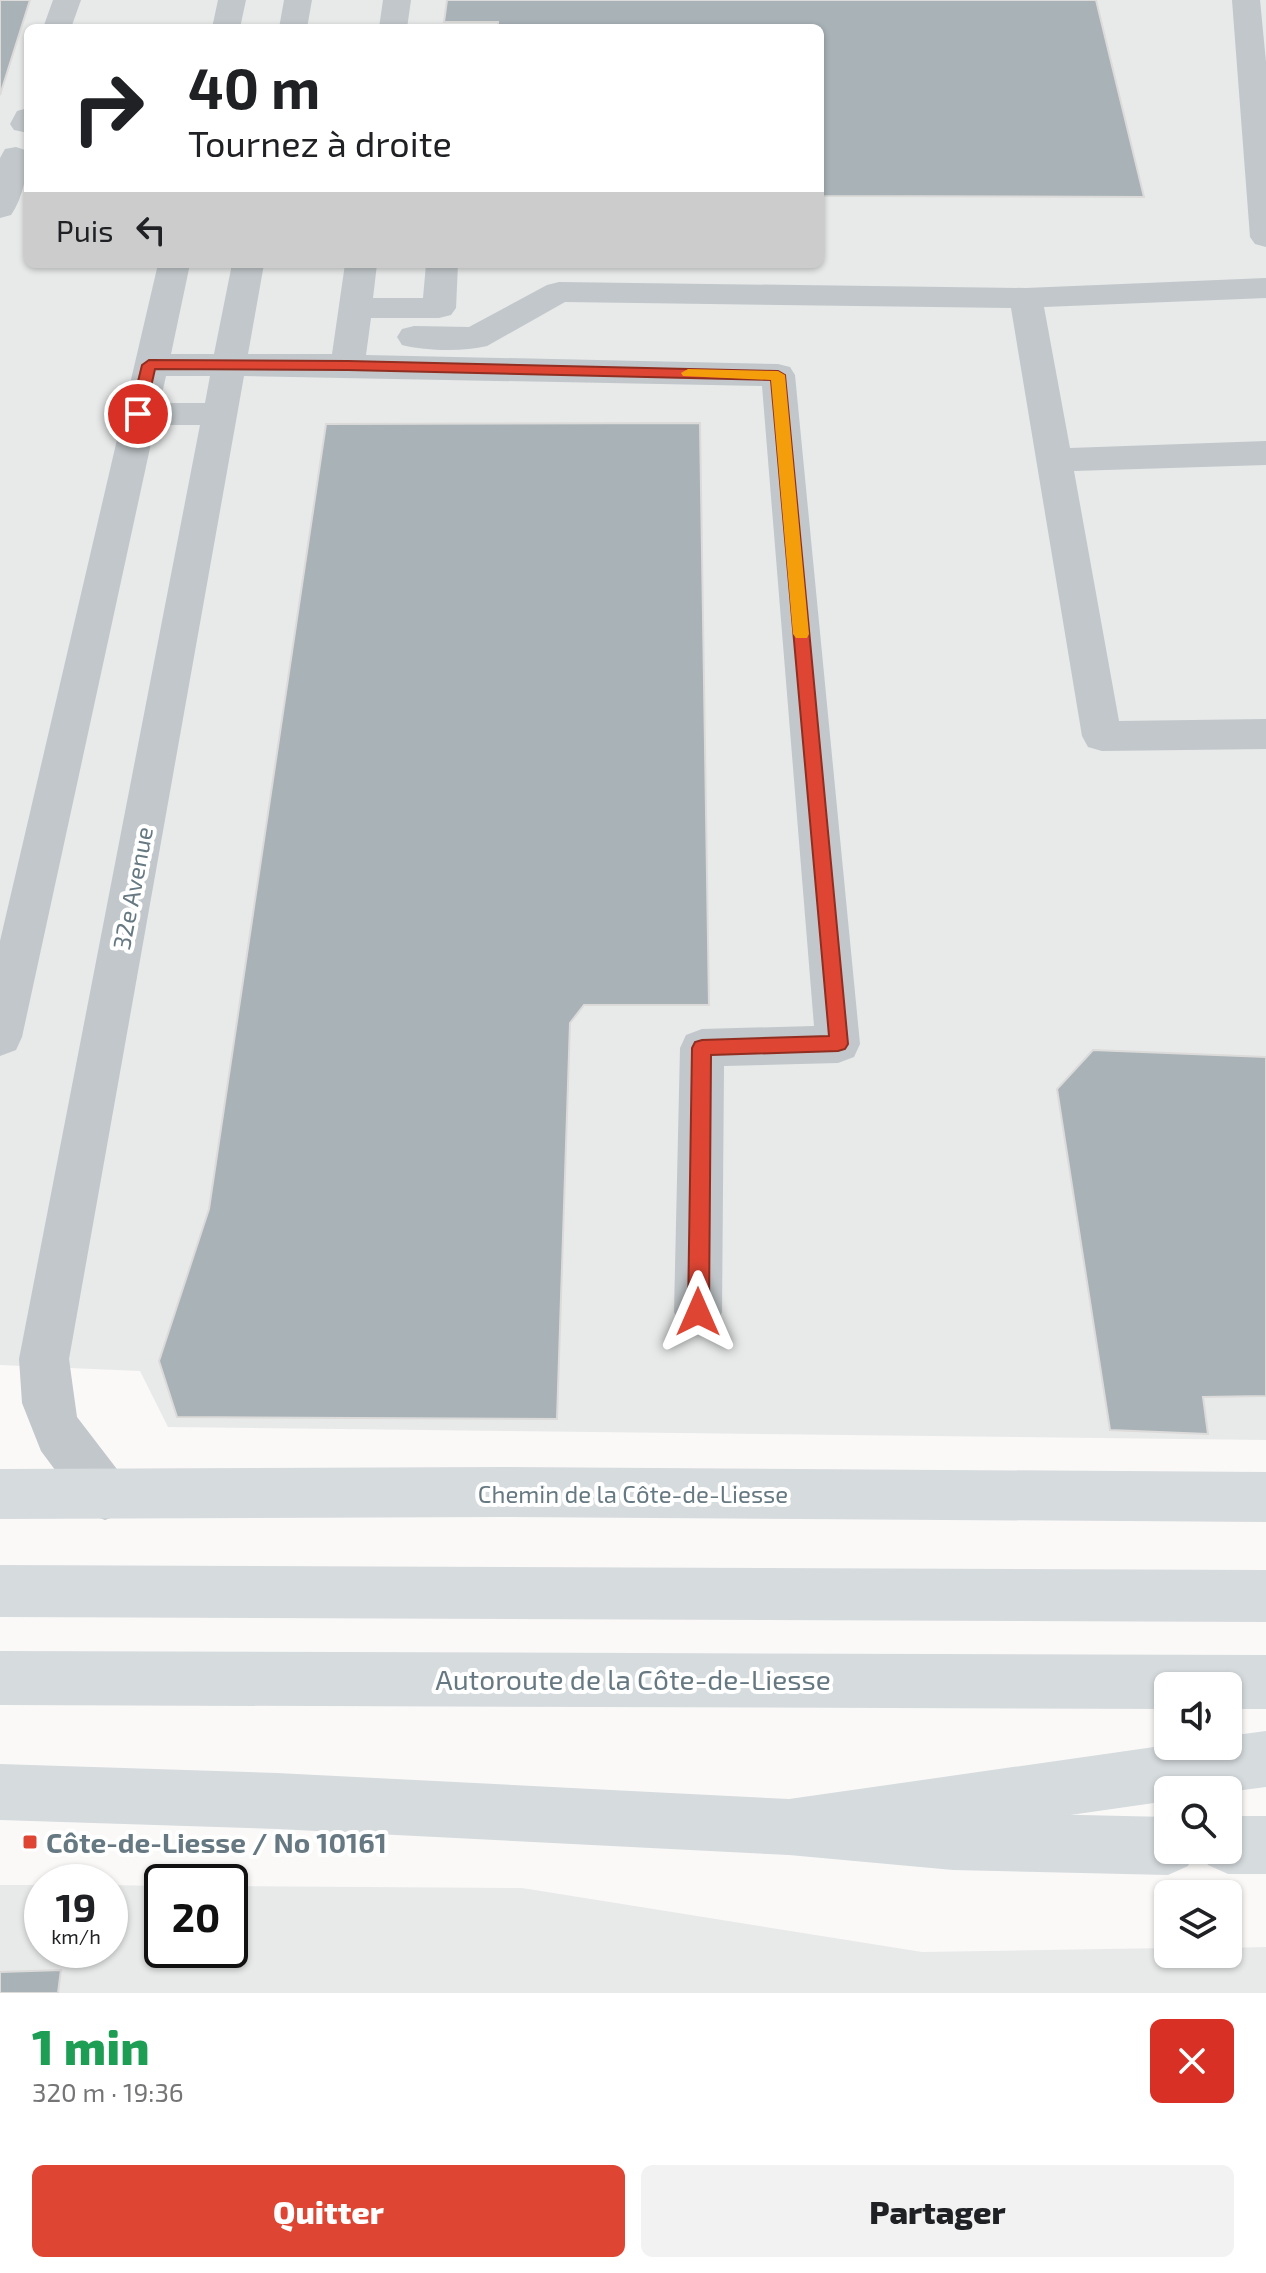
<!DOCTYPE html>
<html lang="fr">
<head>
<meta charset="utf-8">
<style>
  body { margin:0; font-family:"Exo 2",sans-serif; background:#f2f2f2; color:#202124; height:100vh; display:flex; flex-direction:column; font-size:30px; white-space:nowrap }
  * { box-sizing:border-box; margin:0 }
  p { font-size:26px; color:#757577 }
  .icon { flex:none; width:44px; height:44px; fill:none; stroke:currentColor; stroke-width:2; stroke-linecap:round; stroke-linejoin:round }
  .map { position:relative; height:1993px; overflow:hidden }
  .panel { display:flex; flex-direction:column; background:#fff; flex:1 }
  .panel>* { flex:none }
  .top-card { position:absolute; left:24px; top:24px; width:800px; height:244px; border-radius:12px; box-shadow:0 2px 6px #0004; background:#fff; color:#202124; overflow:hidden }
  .tools { position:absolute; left:1154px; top:1672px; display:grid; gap:16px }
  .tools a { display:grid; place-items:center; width:88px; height:88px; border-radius:12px; background:#fff; box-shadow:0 2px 6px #0004; font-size:40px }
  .speed { position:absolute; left:24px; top:1864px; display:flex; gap:16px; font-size:40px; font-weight:700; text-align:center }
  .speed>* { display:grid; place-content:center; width:104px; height:104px; border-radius:50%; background:#fff; box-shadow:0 2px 6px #0004; line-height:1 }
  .speed small { font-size:20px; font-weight:400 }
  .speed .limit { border:4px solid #111; border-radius:12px; background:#fff; color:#111 }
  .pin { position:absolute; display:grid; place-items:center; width:68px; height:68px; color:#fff; margin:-34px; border:4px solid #fff; border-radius:50%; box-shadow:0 2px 8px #0007 }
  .me { position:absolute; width:88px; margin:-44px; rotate:0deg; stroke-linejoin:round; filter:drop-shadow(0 0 6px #0008) }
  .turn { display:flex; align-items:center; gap:28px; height:168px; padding:0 32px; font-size:36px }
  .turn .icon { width:104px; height:104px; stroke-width:2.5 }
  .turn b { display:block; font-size:56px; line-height:68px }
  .then { display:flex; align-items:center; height:76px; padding:0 32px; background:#0003; gap:16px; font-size:30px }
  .round { display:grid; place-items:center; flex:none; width:84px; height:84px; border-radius:12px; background:#f2f2f2 }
  .headline { display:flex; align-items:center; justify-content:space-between; height:136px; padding:0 32px }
  h1 { font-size:48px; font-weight:800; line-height:60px; color:#1e9e55 }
  .cta { display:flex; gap:16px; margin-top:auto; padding:16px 32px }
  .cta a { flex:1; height:92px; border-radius:12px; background:#de4633; color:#fff; font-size:32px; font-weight:800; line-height:92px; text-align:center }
  .cta a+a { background:#f2f2f2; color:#202124 }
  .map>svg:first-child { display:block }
  .built { fill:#e8e9e9; fill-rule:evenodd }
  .building { fill:#a8b2b7; stroke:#dcdbda; stroke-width:2 }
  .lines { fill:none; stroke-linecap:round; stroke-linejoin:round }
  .minor { fill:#c1c7ca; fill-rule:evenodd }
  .major { fill:#d6dbde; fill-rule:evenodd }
  .highway { fill:#d6dbde; fill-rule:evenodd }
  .route { fill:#de4633; stroke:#902e21; stroke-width:2 }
  .slow { fill:#f59e0b }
  .poi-dot { fill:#de4633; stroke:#fff; stroke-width:3 }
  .labels { text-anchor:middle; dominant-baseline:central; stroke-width:8; stroke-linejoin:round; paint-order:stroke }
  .street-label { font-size:24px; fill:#667982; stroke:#fff }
  .near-street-label { font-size:28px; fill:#667982; stroke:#fff }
  .near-poi-label { font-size:28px; font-weight:bold; fill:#667982; stroke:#fff; text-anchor:start }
</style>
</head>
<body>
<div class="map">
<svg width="1266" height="1993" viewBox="0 0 1266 1993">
  <rect width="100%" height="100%" fill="#faf9f8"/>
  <path class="built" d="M0 0H1266V1440L168 1427 140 1371 0 1365ZM28 28H820V264H28Z
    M0 1885H42V1950H110V1885L162 1886V1950H230V1886L522 1888 922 1952 1168 1948V1954H1228V1948L1266 1947V1993H0Z"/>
  <path class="building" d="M0 0H30L0 95Z
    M447 0H1096L1144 197 820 196V28H498V22H444Z
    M700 423 709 1005H584L570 1023 557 1419 177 1417 159 1361 209 1209 326 424Z
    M1093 1050 1266 1057V1396L1203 1397 1208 1434 1110 1430 1057 1089Z
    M61 1970 58 1993H0V1972Z"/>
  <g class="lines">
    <path class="minor" d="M53 0H81L71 28H43Z
      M218 0H246L240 28H212Z
      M284 0H312L307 28H279Z
      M383 0H411L407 28H379Z
      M1232 0H1260L1266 62V247L1255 244 1250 237Z
      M28 108V133L14 130 10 124 17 111Z
      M16 147 28 151C28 171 23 198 11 215L0 218V158L5 149Z
      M158 264H190L171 354H214L232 264H264L248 354H332L345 264H377L373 298H423L426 264H458L456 308 451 315 439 318H371L366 355 778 364 790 367 795 375 860 1044 854 1057 838 1063 724 1066 722 1312 715 1328 698 1334 681 1328 674 1312 680 1048 686 1035 702 1029 814 1026 762 386 244 376 69 1359 77 1417 123 1477 131 1495 123 1513 105 1520 87 1513 41 1451 22 1403 19 1359 200 425H155L22 1037 16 1050 0 1056V941ZM166 376H210L205 403H160Z
      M1266 278V298L1044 307 1070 448 1266 441V465L1074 471 1119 721 1266 719V749L1102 751 1088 747 1082 736 1011 308 565 302 487 346C462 352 427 351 402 345L397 337 402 329 414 326 469 327 547 285 559 282 1026 288Z"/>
    <path class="major" d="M502 1467 1266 1472V1522L502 1517 0 1519V1469Z
      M0 1764 277 1773 789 1799 953 1812 1168 1817V1850H1195L1188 1866 1168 1875 953 1870 789 1855 277 1829 0 1820Z
      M1228 1816H1266V1874H1228L1208 1865 1201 1850H1228Z"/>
    <path class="highway" d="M0 1565 1266 1570V1622L0 1617Z
      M0 1651 1266 1655V1709H1228V1686H1168V1709L0 1705Z
      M1266 1731V1787L1228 1792 1168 1790V1801L789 1855 769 1847 761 1827 769 1807 789 1799 1168 1745 1228 1746V1736Z"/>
  </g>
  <path class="route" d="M149 360 348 361 778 371 785 375 848 1044 845 1049 838 1051 711 1055 709 1312 706 1318 698 1321 691 1318 688 1312 692 1048 695 1042 702 1040 829 1036 771 380 348 370 155 369 145 414 138 419 130 414 142 365Z"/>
  <path class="slow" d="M688 369 778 371 785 375 809 634 807 638H796L793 634 771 380 683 376 681 373Z"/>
  <rect class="poi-dot" x="22" y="1834" width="16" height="16" rx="4"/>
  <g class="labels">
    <g class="street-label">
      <text transform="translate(132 888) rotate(-79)">32e Avenue</text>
      <text x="633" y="1493">Chemin de la Côte-de-Liesse</text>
    </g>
    <g class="near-street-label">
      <text x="633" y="1679">Autoroute de la Côte-de-Liesse</text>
    </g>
    <g class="near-poi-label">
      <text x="46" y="1842">Côte-de-Liesse / No 10161</text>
    </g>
  </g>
</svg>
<div class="tools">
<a><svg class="icon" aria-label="sound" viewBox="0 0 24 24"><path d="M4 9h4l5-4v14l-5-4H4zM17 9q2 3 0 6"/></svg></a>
<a><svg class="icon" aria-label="search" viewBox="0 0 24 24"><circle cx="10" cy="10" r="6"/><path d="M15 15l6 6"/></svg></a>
<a><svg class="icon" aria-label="layers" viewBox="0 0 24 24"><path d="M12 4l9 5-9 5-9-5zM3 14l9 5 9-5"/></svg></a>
</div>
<div class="speed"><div>19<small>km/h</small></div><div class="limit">20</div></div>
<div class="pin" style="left:138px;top:414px;background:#d93025"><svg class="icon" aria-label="arrive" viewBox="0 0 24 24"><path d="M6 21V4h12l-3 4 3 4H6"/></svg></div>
<svg class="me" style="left:698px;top:1312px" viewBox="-20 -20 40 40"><path d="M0-17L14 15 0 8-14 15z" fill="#de4633" stroke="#fff" stroke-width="4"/></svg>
<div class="top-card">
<div class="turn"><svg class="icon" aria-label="right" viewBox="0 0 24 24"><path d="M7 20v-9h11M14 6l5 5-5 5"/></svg><div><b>40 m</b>Tournez à droite</div></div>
<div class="then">Puis<svg class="icon" aria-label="left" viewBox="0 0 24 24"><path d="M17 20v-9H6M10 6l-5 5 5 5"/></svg></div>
</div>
</div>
<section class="panel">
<div class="headline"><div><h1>1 min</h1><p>320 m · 19:36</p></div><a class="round" style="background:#d93025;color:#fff"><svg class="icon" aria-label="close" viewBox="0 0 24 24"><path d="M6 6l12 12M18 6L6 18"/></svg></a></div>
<div class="cta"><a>Quitter</a><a>Partager</a></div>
</section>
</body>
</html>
